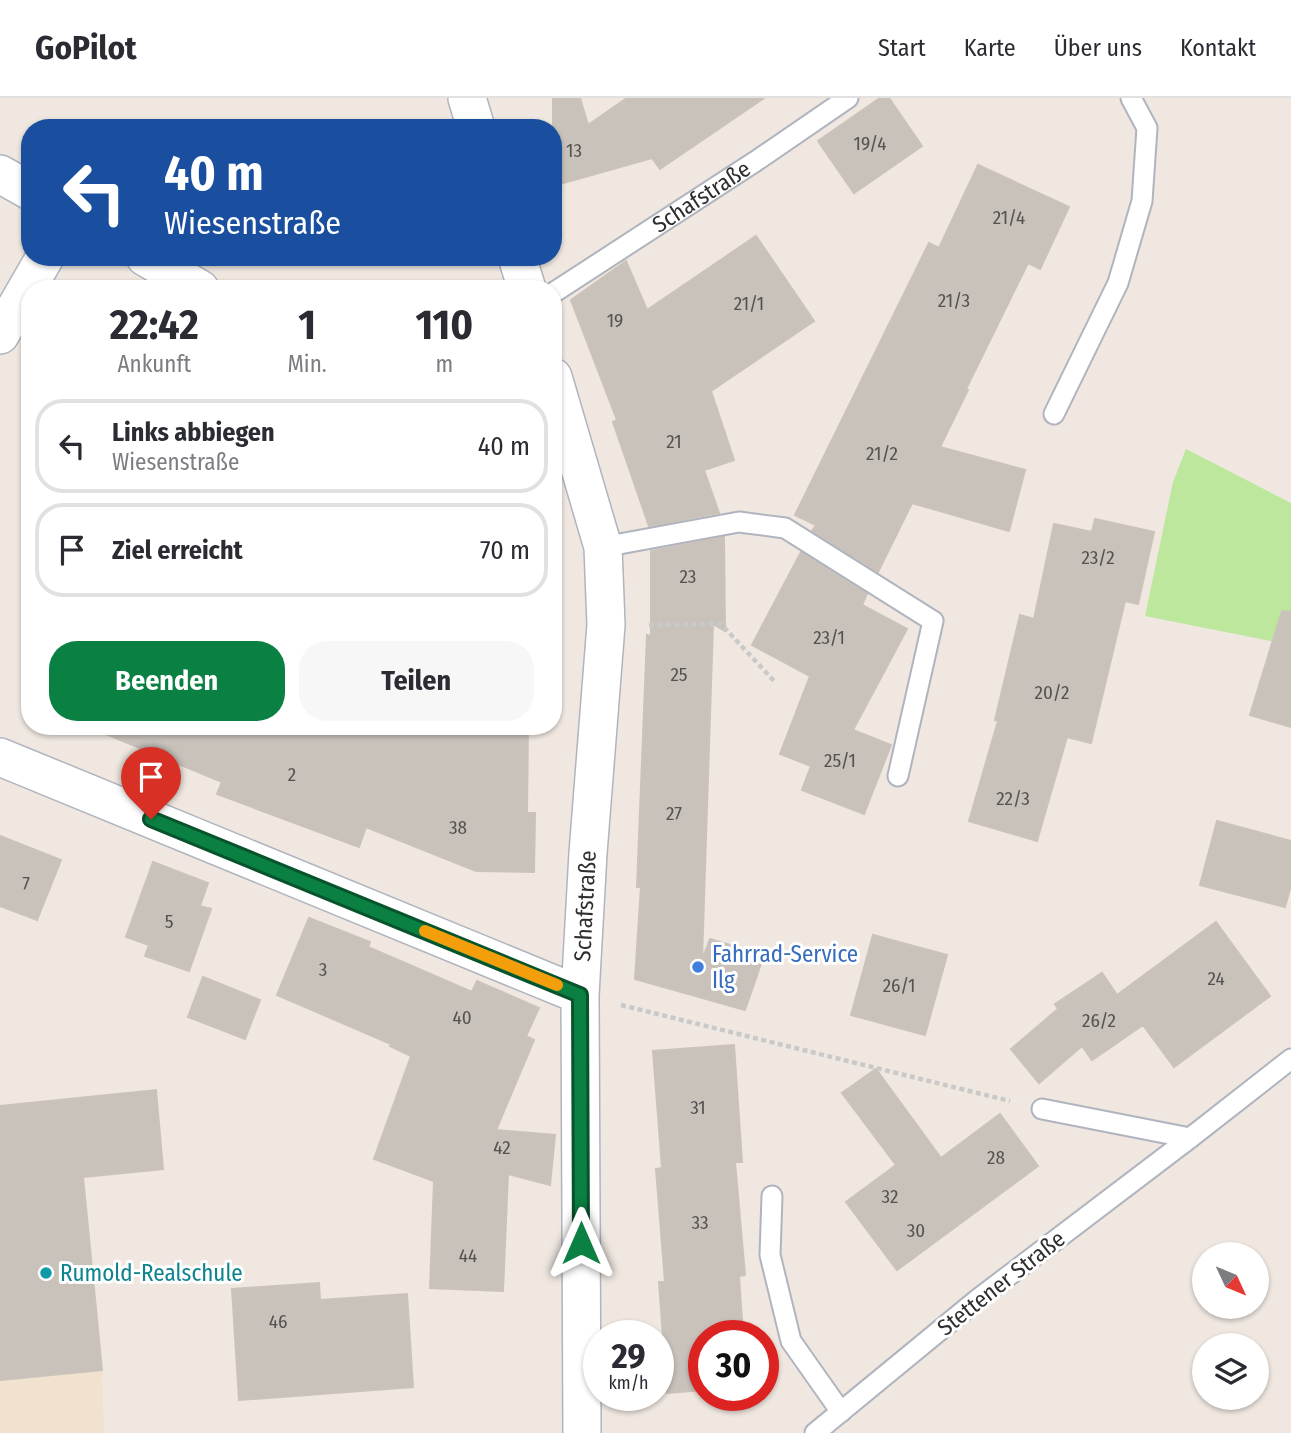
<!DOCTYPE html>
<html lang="de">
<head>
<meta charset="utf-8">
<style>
  body { margin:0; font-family:"Fira Sans Condensed",sans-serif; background:#f7f7f7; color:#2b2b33; height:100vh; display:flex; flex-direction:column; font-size:26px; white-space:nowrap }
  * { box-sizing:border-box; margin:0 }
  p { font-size:23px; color:#7c7c81 }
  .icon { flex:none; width:38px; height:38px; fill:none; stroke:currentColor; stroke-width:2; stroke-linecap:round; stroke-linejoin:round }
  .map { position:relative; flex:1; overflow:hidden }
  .sheet { position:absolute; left:21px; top:182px; width:541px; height:455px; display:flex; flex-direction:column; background:#fff; border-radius:28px; box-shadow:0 2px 5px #0004 }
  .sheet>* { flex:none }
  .banner { position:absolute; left:21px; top:21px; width:541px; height:147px; border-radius:28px; box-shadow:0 2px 5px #0004; background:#1a4fa0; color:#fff; overflow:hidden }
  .needle { width:46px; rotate:134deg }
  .tools { position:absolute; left:1192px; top:1144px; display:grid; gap:14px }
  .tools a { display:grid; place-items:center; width:77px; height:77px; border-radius:50%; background:#fff; box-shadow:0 2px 5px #0004; font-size:35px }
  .speed { position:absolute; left:583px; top:1222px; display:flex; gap:14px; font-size:35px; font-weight:700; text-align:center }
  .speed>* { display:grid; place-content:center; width:91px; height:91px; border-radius:50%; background:#fff; box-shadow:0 2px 5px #0004; line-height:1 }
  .speed small { font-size:18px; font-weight:400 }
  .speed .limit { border:10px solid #d22; background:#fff; color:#111 }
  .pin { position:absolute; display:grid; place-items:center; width:60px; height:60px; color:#fff; margin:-72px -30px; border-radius:50% 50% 50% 0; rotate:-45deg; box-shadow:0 0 7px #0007 }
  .pin .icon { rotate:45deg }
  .me { position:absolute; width:77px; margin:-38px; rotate:0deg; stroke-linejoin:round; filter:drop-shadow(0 0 5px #0008) }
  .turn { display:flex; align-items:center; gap:24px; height:147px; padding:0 28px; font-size:32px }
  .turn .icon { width:91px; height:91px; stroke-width:2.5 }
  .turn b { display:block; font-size:49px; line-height:60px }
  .eta { display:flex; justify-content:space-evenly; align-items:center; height:119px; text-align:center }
  .eta b { font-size:42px; font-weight:700; line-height:49px }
  .primary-button { display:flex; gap:14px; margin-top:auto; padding:14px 28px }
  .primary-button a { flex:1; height:80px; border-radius:28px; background:#0b8043; color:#fff; font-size:28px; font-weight:700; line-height:80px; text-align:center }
  .primary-button a+a { background:#f7f7f7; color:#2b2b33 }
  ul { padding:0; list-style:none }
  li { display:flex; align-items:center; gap:21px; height:94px; margin:0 14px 10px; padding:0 14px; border:4px solid #e1e1e2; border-radius:28px }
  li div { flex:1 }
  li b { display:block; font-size:26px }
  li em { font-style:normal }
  header { display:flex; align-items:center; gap:42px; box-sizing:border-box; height:98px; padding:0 35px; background:#fff; border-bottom:2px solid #e1e1e2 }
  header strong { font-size:33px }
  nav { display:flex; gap:38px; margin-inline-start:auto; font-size:24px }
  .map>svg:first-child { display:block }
  .education { fill:#f1e2d0 }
  .green { fill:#bde79c }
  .building { fill:#c8c2bb; stroke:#cbc3b9; stroke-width:2 }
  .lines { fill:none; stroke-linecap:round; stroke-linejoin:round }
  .service-casing { stroke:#b0b4be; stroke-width:23 }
  .minor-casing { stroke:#b0b4be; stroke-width:40 }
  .path { stroke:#c9c9c9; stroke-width:4.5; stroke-dasharray:5 3.5; stroke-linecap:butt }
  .service { stroke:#fff; stroke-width:19 }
  .minor { stroke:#fff; stroke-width:37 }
  .route-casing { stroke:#07532c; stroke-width:18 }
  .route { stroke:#0b8043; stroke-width:12 }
  .slow { stroke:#f59e0b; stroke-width:12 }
  .shop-dot { fill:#3f7fe0; stroke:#fff; stroke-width:2.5 }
  .culture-dot { fill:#0f9aa8; stroke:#fff; stroke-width:2.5 }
  .labels { text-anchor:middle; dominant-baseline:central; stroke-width:6; stroke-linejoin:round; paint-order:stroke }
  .number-label { font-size:19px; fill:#545351 }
  .street-label { font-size:23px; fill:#2e2e2e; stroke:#fff }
  .shop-label { font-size:23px; fill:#366cbe; stroke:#fff; text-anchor:start }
  .culture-label { font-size:23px; fill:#0d838f; stroke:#fff; text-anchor:start }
</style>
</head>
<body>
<header>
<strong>GoPilot</strong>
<nav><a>Start</a><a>Karte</a><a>Über uns</a><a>Kontakt</a></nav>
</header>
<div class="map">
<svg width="1291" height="1335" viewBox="0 0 1291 1335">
  <rect width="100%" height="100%" fill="#efe7e0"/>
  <path class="education" d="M102 1272 104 1335H0V1282Z"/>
  <path class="green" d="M1186 351 1291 405V547L1145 518 1173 384Z"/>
  <path class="building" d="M553 0H580L588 27 627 0H764L660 71 652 60 553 88Z
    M880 0H889L922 48 854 95 818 43Z
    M978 67 1069 109 1040 171 1028 165 966 291 968 292 940 349 1025 372 1009 433 912 405 878 474 812 433 816 427 795 417 929 145 939 150Z
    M756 138 814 223 711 293 734 362 704 372 719 415 649 428 613 324 617 322 571 202 626 163 647 212Z
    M1095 421 1154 434 1138 506 1125 503 1091 645 1067 639 1037 743 969 723 998 623 995 622 1020 517 1034 521 1054 426 1092 434Z
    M724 439 725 533 713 526 702 862 710 841 764 857 745 912 635 881 641 789H637L647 537 651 538V453Z
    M801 454 867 496 862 507 907 531 853 632 891 647 864 716 802 692 811 668 780 656 810 578 752 547Z
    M1282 513 1291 514V629L1250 617Z
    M89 628H528L527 715H535L534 774 476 773 366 729 359 749 217 696 222 684 89 629Z
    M1217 723 1291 743V787L1285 809 1200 787Z
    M0 738 61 762 37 822 0 808Z
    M153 764 208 785 200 808 211 811 189 873 145 858 149 847 126 839Z
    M309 820 370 844 368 849 472 894 477 883 539 910 526 938 534 942 496 1032 555 1037 550 1087 508 1076 503 1193 430 1190 434 1083 374 1061 411 958 390 948 391 946 277 897Z
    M1216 824 1270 898 1174 969 1143 927 1092 962 1082 948 1039 985 1011 951 1058 911 1055 906 1102 875 1117 897Z
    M873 837 947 857 925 937 851 917Z
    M203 879 260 902 245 941 188 919Z
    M734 947 742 1064H735L745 1177 739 1178 743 1237H704V1292L667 1295 659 1184H665L656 1071 662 1070 653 953Z
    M876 971 941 1060 1000 1016 1038 1068 897 1172 846 1104 896 1067 842 995Z
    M156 992 163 1071 83 1079 102 1272 0 1282V1008Z
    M319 1185 320 1202 407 1196 413 1289 239 1302 232 1191Z"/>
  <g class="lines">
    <defs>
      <g id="service">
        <path id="s1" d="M553 195 756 63 848 0"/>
        <path d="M1054 316 1118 185 1142 103 1147 30 1131 0"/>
        <path d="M603 449 739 424 785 430 933 523 898 678"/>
        <path d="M1042 1011 1190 1040"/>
        <path d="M772 1098 770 1157 791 1243 841 1314"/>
        <path d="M815 1335 978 1201 1190 1040 1291 961"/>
      </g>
      <path id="minor" d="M467 0 476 30
        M0 76 30 93
        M145 159 200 191
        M517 159 527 191
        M0 237 45 159
        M553 279 603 449 606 527 588 755 580 897 582 1335
        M0 659 580 897"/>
    </defs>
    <use href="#service" class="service-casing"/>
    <use href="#minor" class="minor-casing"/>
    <path class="path" d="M649 527 721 526 775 584
      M621 907 1010 1003"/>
    <use href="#service" class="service"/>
    <use href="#minor" class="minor"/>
  </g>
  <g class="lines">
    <defs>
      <path id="route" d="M151 721 580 897 581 1145"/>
    </defs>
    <use href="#route" class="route-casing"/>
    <use href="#route" class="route"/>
    <path class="slow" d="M425 833 557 887"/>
  </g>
  <circle class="shop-dot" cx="698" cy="869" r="7"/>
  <circle class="culture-dot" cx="46" cy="1175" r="7"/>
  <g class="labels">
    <g class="number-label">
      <text x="870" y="45">19/4</text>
      <text x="574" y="52">13</text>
      <text x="1009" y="119">21/4</text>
      <text x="954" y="202">21/3</text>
      <text x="749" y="205">21/1</text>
      <text x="615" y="222">19</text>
      <text x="674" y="343">21</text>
      <text x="882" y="355">21/2</text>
      <text x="1098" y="459">23/2</text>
      <text x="688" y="478">23</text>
      <text x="829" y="539">23/1</text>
      <text x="679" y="576">25</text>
      <text x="1052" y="594">20/2</text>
      <text x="840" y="662">25/1</text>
      <text x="292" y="676">2</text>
      <text x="1013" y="700">22/3</text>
      <text x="674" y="715">27</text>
      <text x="458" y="729">38</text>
      <text x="26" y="785">7</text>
      <text x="169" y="823">5</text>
      <text x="323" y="871">3</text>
      <text x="1216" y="880">24</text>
      <text x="899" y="887">26/1</text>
      <text x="462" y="919">40</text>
      <text x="1099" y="922">26/2</text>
      <text x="698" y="1009">31</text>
      <text x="502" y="1049">42</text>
      <text x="996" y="1059">28</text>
      <text x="890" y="1098">32</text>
      <text x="700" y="1124">33</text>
      <text x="916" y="1132">30</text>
      <text x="468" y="1157">44</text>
      <text x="278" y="1223">46</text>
    </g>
    <g class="street-label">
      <text stroke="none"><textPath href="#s1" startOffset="177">Schafstraße</textPath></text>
      <text transform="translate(585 808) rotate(-87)">Schafstraße</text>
      <text transform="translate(1001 1185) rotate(-38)">Stettener Straße</text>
    </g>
    <g class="shop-label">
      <text x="712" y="856">Fahrrad-Service<tspan x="712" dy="26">Ilg</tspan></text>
    </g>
    <g class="culture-label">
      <text x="60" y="1175">Rumold-Realschule</text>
    </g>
  </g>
</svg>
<div class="tools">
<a><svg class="needle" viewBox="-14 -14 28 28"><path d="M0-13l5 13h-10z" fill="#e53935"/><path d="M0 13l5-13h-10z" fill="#7c7c81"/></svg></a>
<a><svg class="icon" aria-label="layers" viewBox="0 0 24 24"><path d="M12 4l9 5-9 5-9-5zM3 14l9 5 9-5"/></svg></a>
</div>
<div class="speed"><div>29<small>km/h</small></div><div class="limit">30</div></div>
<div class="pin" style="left:151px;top:721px;background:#d93025"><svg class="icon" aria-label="arrive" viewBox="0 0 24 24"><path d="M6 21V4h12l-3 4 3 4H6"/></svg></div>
<svg class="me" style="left:581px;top:1145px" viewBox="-20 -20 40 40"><path d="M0-17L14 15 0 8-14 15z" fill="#0b8043" stroke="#fff" stroke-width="4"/></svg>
<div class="banner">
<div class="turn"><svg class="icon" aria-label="left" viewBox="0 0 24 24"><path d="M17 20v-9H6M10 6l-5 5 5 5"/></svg><div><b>40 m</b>Wiesenstraße</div></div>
</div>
<section class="sheet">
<div class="eta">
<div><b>22:42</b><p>Ankunft</p></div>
<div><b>1</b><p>Min.</p></div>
<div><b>110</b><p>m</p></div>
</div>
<ul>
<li><svg class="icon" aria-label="left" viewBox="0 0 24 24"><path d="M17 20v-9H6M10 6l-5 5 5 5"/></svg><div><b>Links abbiegen</b><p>Wiesenstraße</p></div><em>40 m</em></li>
<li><svg class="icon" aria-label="arrive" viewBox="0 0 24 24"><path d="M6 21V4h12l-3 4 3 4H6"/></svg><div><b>Ziel erreicht</b></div><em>70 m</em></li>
</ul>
<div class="primary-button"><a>Beenden</a><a>Teilen</a></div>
</section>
</div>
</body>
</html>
